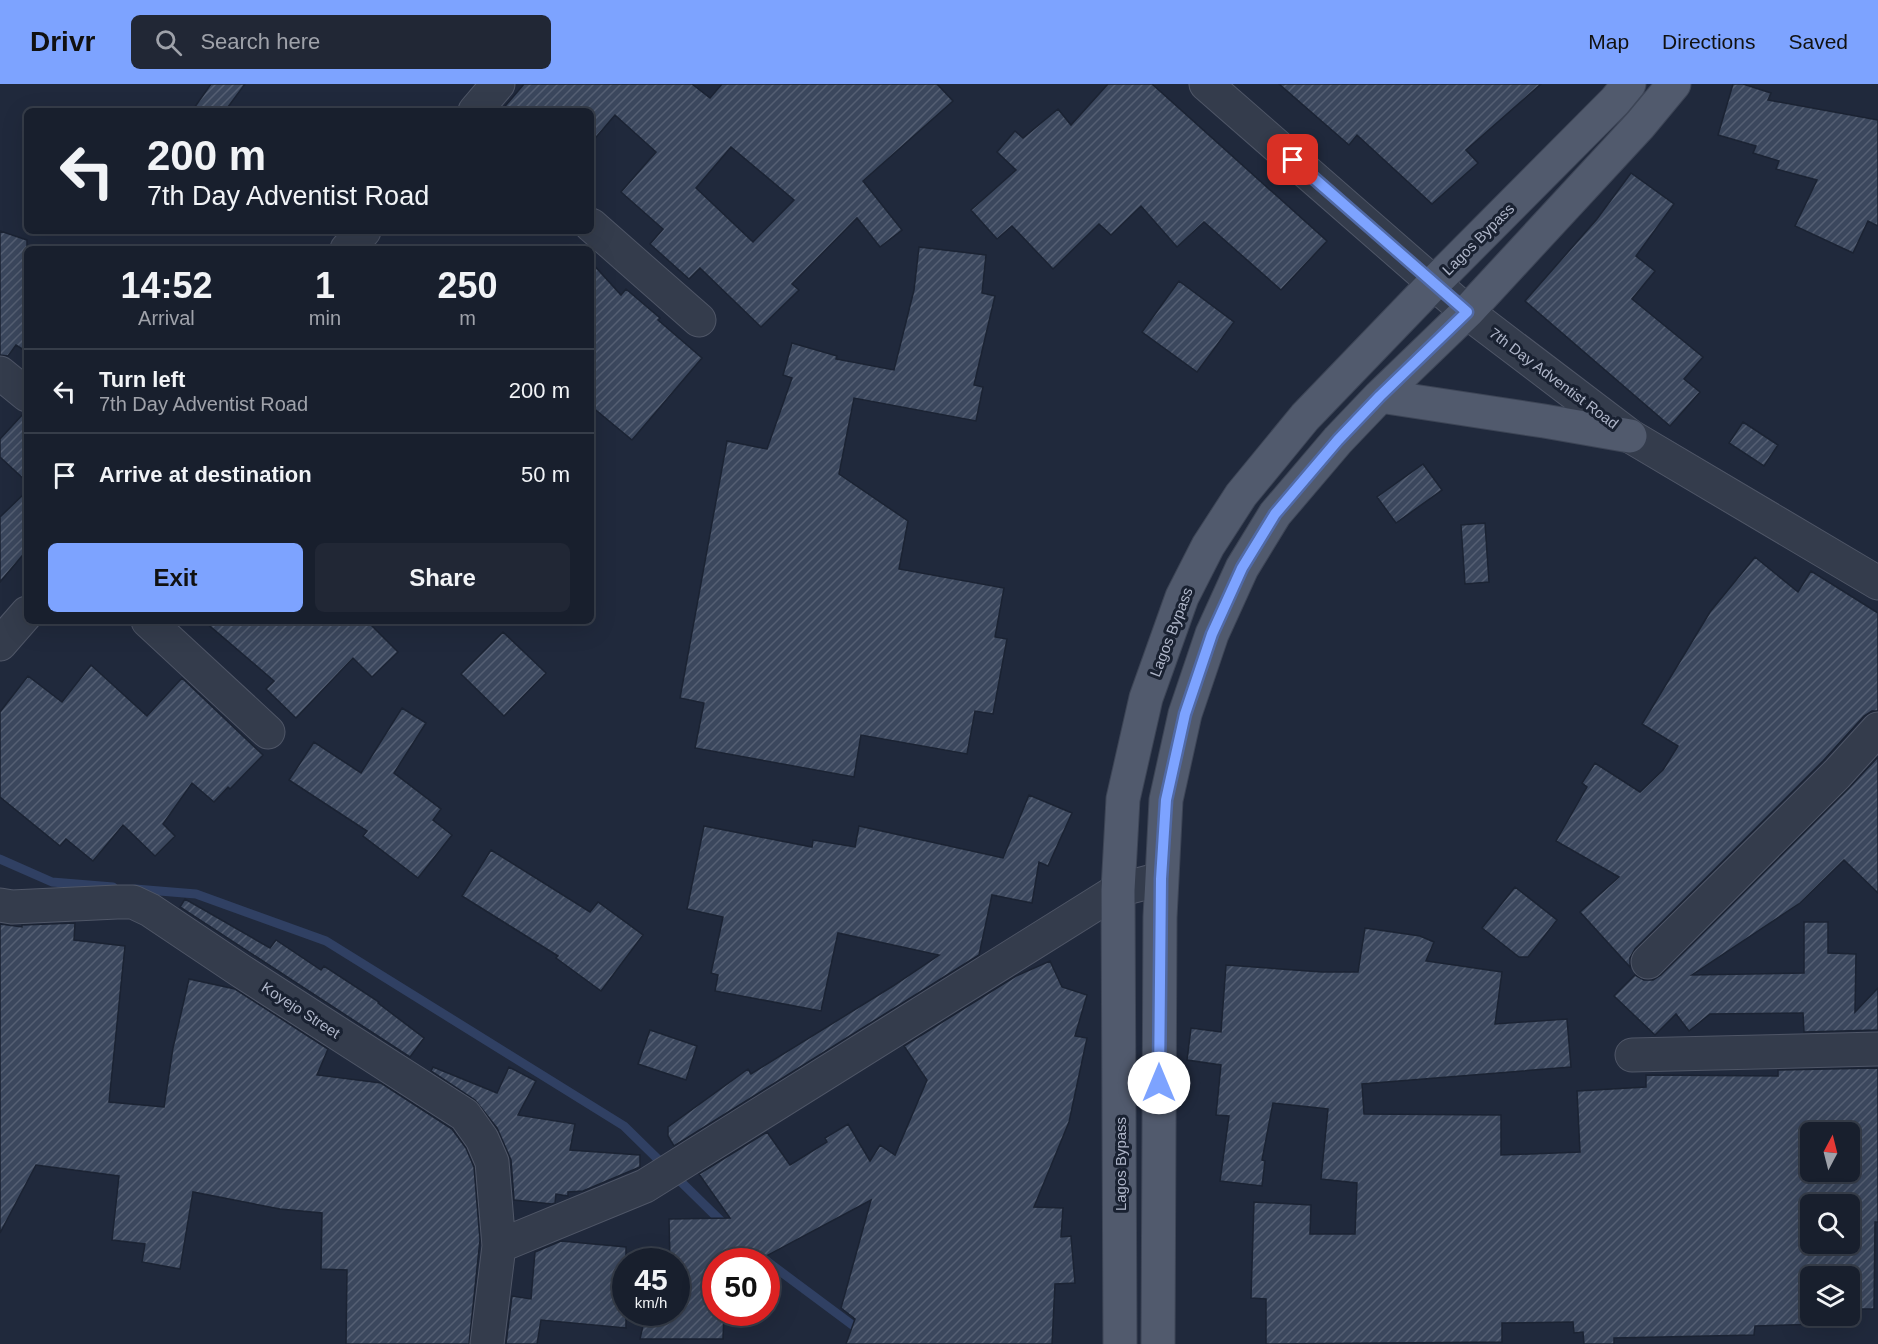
<!DOCTYPE html>
<html lang="en">
<head>
<meta charset="utf-8">
<style>
  body { margin:0; font-family:Helvetica,sans-serif; background:#212735; color:#f1f3f6; height:100vh; display:flex; flex-direction:column; font-size:22px; white-space:nowrap }
  * { box-sizing:border-box; margin:0 }
  p { font-size:20px; color:#9fa2aa }
  .icon { flex:none; width:33px; height:33px; fill:none; stroke:currentColor; stroke-width:2; stroke-linecap:round; stroke-linejoin:round }
  .map { position:relative; flex:1; overflow:hidden }
  .sheet { position:absolute; left:24px; top:162px; width:570px; height:378px; display:flex; flex-direction:column; background:#181f2d; border-radius:9px; box-shadow:0 6px 24px #0002,0 0 0 2px #363d49 }
  .sheet>* { flex:none }
  .guide { position:absolute; left:24px; top:24px; width:570px; height:126px; border-radius:9px; box-shadow:0 6px 24px #0002,0 0 0 2px #363d49; background:#181f2d; color:#f1f3f6; overflow:hidden }
  .needle { width:39px; rotate:7deg }
  .buttons { position:absolute; left:1800px; top:1038px; display:grid; gap:12px }
  .buttons a { display:grid; place-items:center; width:60px; height:60px; border-radius:9px; background:#181f2d; box-shadow:0 6px 24px #0002,0 0 0 2px #363d49; font-size:30px }
  .speed { position:absolute; left:612px; top:1164px; display:flex; gap:12px; font-size:30px; font-weight:700; text-align:center }
  .speed>* { display:grid; place-content:center; width:78px; height:78px; border-radius:50%; background:#181f2d; box-shadow:0 6px 24px #0002,0 0 0 2px #363d49; line-height:1 }
  .speed small { font-size:15px; font-weight:400 }
  .speed .limit { border:9px solid #d22; background:#fff; color:#111 }
  .pin { position:absolute; display:grid; place-items:center; width:51px; height:51px; color:#fff; margin:-26px; border-radius:12px; box-shadow:0 3px 9px #0006 }
  .me { position:absolute; width:66px; margin:-33px; rotate:0deg; stroke-linejoin:round; filter:drop-shadow(0 0 4px #0008) }
  .turn { display:flex; align-items:center; gap:21px; height:126px; padding:0 24px; font-size:27px }
  .turn .icon { width:78px; height:78px; stroke-width:2.5 }
  .turn b { display:block; font-size:42px; line-height:51px }
  .eta { display:flex; justify-content:space-evenly; align-items:center; height:102px; text-align:center }
  .eta b { font-size:36px; font-weight:700; line-height:42px }
  .cta { display:flex; gap:12px; margin-top:auto; padding:12px 24px }
  .cta a { flex:1; height:69px; border-radius:9px; background:#7da3ff; color:#111; font-size:24px; font-weight:700; line-height:69px; text-align:center }
  .cta a+a { background:#212735; color:#f1f3f6 }
  ul { padding:0; list-style:none }
  li { display:flex; align-items:center; gap:18px; height:84px; padding:0 24px; border-top:2px solid #363d49 }
  li div { flex:1 }
  li b { display:block; font-size:22px }
  li em { font-style:normal }
  header { display:flex; align-items:center; gap:36px; box-sizing:border-box; height:84px; padding:0 30px; background:#7da3ff; color:#111 }
  header strong { font-size:28px }
  nav { display:flex; gap:33px; margin-inline-start:auto; font-size:21px }
  .search { width:420px; height:54px; background:#212735; display:flex; align-items:center; gap:15px; box-sizing:border-box; padding:0 21px; border-radius:9px; color:#9fa2aa; font-size:22px }
  .map>svg:first-child { display:block }
  .lines { fill:none; stroke-linecap:round; stroke-linejoin:round }
  .stream { stroke:#304063; stroke-width:9 }
  .building { fill:url(#building-hatch); stroke:#1b2333; stroke-width:1.5; fill-rule:evenodd }
  .minor-casing { stroke:#4f5667; stroke-width:35 }
  .major-casing { stroke:#3d4556; stroke-width:35 }
  .minor { stroke:#343c4c; stroke-width:33 }
  .major { stroke:#515a6d; stroke-width:33 }
  .route-casing { stroke:#516aa6; stroke-width:15 }
  .route { stroke:#7da3ff; stroke-width:10 }
  .labels { text-anchor:middle; dominant-baseline:central; stroke-width:6; stroke-linejoin:round; paint-order:stroke }
  .street-label { font-size:15px; fill:#afb6c9; stroke:#192131 }
</style>
</head>
<body>
<header>
<strong>Drivr</strong>
<div class="search"><svg class="icon" aria-label="search" viewBox="0 0 24 24"><circle cx="10" cy="10" r="6"/><path d="M15 15l6 6"/></svg>Search here</div>
<nav><a>Map</a><a>Directions</a><a>Saved</a></nav>
</header>
<div class="map">
<svg width="1878" height="1260" viewBox="0 0 1878 1260">
  <defs>
    <pattern id="building-hatch" width="6" height="6" patternUnits="userSpaceOnUse" patternTransform="scale(1.5)"><rect width="6" height="6" fill="#3b475d"/><path d="M-1 1l2-2M0 6l6-6M5 7l2-2" fill="none" stroke="#555f73"/></pattern>
  </defs>
  <rect width="100%" height="100%" fill="#20293c"/>
  <g class="lines">
    <path class="stream" d="M0 775 52 798 113 803
      M135 805 196 810 326 857 624 1042 725 1141
      M753 1167 878 1260"/>
  </g>
  <path class="building" d="M211 0H245L225 27H192Z
    M524 0H692L710 14 722 0H937L953 17 863 97 902 146 880 163 857 134 792 200 799 206 761 243 700 184 689 195 650 160 663 145 621 108 656 68 615 31 591 59V27H501ZM731 63 794 116 753 158 696 104Z
    M1108 0H1152L1327 157 1281 206 1204 138 1177 163 1141 122 1111 151 1099 140 1053 185 1012 142 997 155 971 126 1016 86 997 68 1015 47 1023 54 1058 25 1071 41Z
    M1279 0H1541L1466 66 1478 79 1432 120 1357 51 1349 61Z
    M1733 0H1743L1771 9 1768 16 1878 36V142L1868 137 1853 169 1795 142 1817 96 1776 85 1779 77 1753 69 1756 62 1718 51Z
    M1631 89 1674 120 1636 172 1655 187 1632 215 1703 273 1684 295 1700 308 1670 342 1525 217 1597 135Z
    M0 147 27 156V268L16 261 8 272 0 271Z
    M919 163 986 171 982 209 995 212 974 301 983 303 976 337 854 314 839 390 908 437 899 485 1004 504 995 553 1007 555 993 630 975 627 967 670 861 651 854 693 695 664 704 619 680 614 727 357 767 365 792 294 783 291 792 259 837 272 836 275 894 286 914 206Z
    M591 178 621 211 626 205 660 234 658 236 702 274 632 356 591 322Z
    M1179 197 1234 238 1197 288 1142 248Z
    M24 329H27V398L0 373V355Z
    M1743 338 1778 361 1764 382 1729 359Z
    M1423 380 1442 406 1396 439 1377 413Z
    M27 407V466L0 498V433Z
    M1485 439 1489 498 1465 500 1461 441Z
    M1755 473 1798 508 1811 487 1878 529V627H1872L1864 632 1823 677 1635 865 1630 874V883L1580 828 1619 793 1556 757 1587 703 1582 699 1595 679 1640 708 1663 686 1678 662 1642 640 1710 528Z
    M204 537H367L398 568 372 593 353 574 296 634 266 605 274 597Z
    M503 548 546 589 504 632 461 590Z
    M91 581 147 632 182 594 263 671 230 705 228 703 214 718 192 699 163 740 175 752 155 772 123 741 93 777 66 755 60 762 0 713V628L28 592 62 618Z
    M402 624 426 639 394 689 441 725 433 736 452 751 418 794 363 752 367 747 289 696 314 658 361 689Z
    M1878 673V809L1844 776 1800 819 1692 891 1804 889V838H1828V869L1856 870 1855 928 1878 904V946L1804 948 1803 929 1710 930 1689 947 1676 930 1655 951 1614 912 1635 891 1644 896H1653L1661 891 1850 703Z
    M1029 711 1072 729 1048 782 1039 778 1032 819 992 811 979 871 674 1062 668 1052V1043L748 985 751 990 893 902 939 871 838 849 821 927 715 907 718 891 711 889 723 833 687 825 704 742 812 763 813 756 855 763 859 742 1003 774Z
    M491 766 590 828 598 818 643 851 601 907 556 874 558 872 462 812Z
    M1515 803 1557 836 1528 873H1519L1482 844Z
    M185 815 270 864 276 856 321 886 324 882 379 918 378 919 424 954 410 973 180 823Z
    M75 839 74 856 125 862 109 1018 164 1023 173 964 189 895 235 905 328 965 317 991 381 999 452 1045 466 1064 474 1083 480 1156 469 1260H346L347 1186 321 1185 322 1129 280 1125 193 1108 180 1185 142 1178 145 1160 112 1156 119 1092 36 1081 0 1149V840L22 843V841Z
    M1365 844 1420 852 1434 858 1426 877 1502 888 1495 940 1567 935 1571 983 1362 1000 1364 1030 1501 1031V1071L1580 1068 1577 1007 1646 1003V991L1778 992V986L1878 984V1138H1875L1874 1225H1850V1192H1810V1232H1824V1240L1755 1242 1754 1251 1614 1254V1260H1584L1583 1248 1574 1249 1573 1238 1502 1239V1258L1266 1260V1215L1251 1214 1254 1118 1311 1121 1310 1150H1355L1357 1099 1321 1095 1328 1025 1273 1019 1262 1076 1265 1077 1262 1102 1220 1097 1229 1032 1216 1031 1221 981 1187 976 1191 944 1221 948 1226 881 1322 888H1358ZM1854 1042 1856 1088H1810V1043ZM1810 1120H1850V1160H1810Z
    M1050 877 1062 903 1087 911 1075 952 1087 954 1069 1038 1034 1123 1063 1124 1061 1153 1071 1152 1075 1199 1055 1200 1052 1260H846L855 1235 841 1224 871 1116 755 1178H716V1228H724L723 1255H640L646 1228H676V1178H670L669 1135 730 1134 699 1090 767 1048 790 1081 827 1058 825 1054 848 1040 870 1077 880 1061 895 1071 927 996 904 962 1016 892Z
    M650 946 697 962 686 996 638 980Z
    M433 983 497 1009 509 983 536 997 518 1031 575 1040 570 1066 640 1071V1083L583 1107 568 1108V1112L556 1110 555 1119 552 1120 514 1116 511 1076 497 1044 475 1016 431 987Z
    M561 1157 626 1163V1244L541 1236 537 1260H506L512 1212 531 1215 535 1168Z"/>
  <g class="lines">
    <defs>
      <path id="minor" d="M1206 0 1467 228 1630 352 1878 499
        M475 27 498 0
        M591 141 699 236
        M347 165 364 147
        M0 289 27 311
        M148 537 268 648
        M0 560 27 529
        M0 821 12 823 117 818H133L150 826 241 887 465 1031 482 1055 492 1078 499 1162 487 1260
        M1648 878 1837 690 1878 645
        M1632 971 1878 965
        M499 1162 645 1102 1118 806 1161 795"/>
      <path id="major" d="M1380 312 1544 337 1630 352
        M1120 1260 1118 806 1123 715 1146 614 1182 513 1208 462 1241 411 1305 333 1434 199 1615 17 1629 0
        M1158 1260 1160 833 1166 716 1185 630 1212 550 1242 484 1275 430 1338 356 1380 312 1467 228 1640 41 1674 0"/>
    </defs>
    <use href="#minor" class="minor-casing"/>
    <use href="#major" class="major-casing"/>
    <use href="#minor" class="minor"/>
    <use href="#major" class="major"/>
  </g>
  <g class="lines">
    <defs>
      <path id="route" d="M1159 999 1161 795 1166 716 1185 630 1212 550 1242 484 1275 430 1338 356 1380 312 1467 228 1293 76"/>
    </defs>
    <use href="#route" class="route-casing"/>
    <use href="#route" class="route"/>
  </g>
  <g class="labels">
    <g class="street-label">
      <text transform="translate(1478 155) rotate(-45)">Lagos Bypass</text>
      <text transform="translate(1554 294) rotate(37)">7th Day Adventist Road</text>
      <text transform="translate(1171 548) rotate(-69)">Lagos Bypass</text>
      <text transform="translate(301 926) rotate(33)">Koyejo Street</text>
      <text transform="translate(1120 1080) rotate(-90)">Lagos Bypass</text>
    </g>
  </g>
</svg>
<div class="buttons">
<a><svg class="needle" viewBox="-14 -14 28 28"><path d="M0-13l5 13h-10z" fill="#e53935"/><path d="M0 13l5-13h-10z" fill="#9fa2aa"/></svg></a>
<a><svg class="icon" aria-label="search" viewBox="0 0 24 24"><circle cx="10" cy="10" r="6"/><path d="M15 15l6 6"/></svg></a>
<a><svg class="icon" aria-label="layers" viewBox="0 0 24 24"><path d="M12 4l9 5-9 5-9-5zM3 14l9 5 9-5"/></svg></a>
</div>
<div class="speed"><div>45<small>km/h</small></div><div class="limit">50</div></div>
<div class="pin" style="left:1293px;top:76px;background:#d93025"><svg class="icon" aria-label="arrive" viewBox="0 0 24 24"><path d="M6 21V4h12l-3 4 3 4H6"/></svg></div>
<svg class="me" style="left:1159px;top:999px" viewBox="-20 -20 40 40"><circle r="19" fill="#fff"/><path d="M0-13L10 11 0 6-10 11z" fill="#7da3ff"/></svg>
<div class="guide">
<div class="turn"><svg class="icon" aria-label="left" viewBox="0 0 24 24"><path d="M17 20v-9H6M10 6l-5 5 5 5"/></svg><div><b>200 m</b>7th Day Adventist Road</div></div>
</div>
<section class="sheet">
<div class="eta">
<div><b>14:52</b><p>Arrival</p></div>
<div><b>1</b><p>min</p></div>
<div><b>250</b><p>m</p></div>
</div>
<ul>
<li><svg class="icon" aria-label="left" viewBox="0 0 24 24"><path d="M17 20v-9H6M10 6l-5 5 5 5"/></svg><div><b>Turn left</b><p>7th Day Adventist Road</p></div><em>200 m</em></li>
<li><svg class="icon" aria-label="arrive" viewBox="0 0 24 24"><path d="M6 21V4h12l-3 4 3 4H6"/></svg><div><b>Arrive at destination</b></div><em>50 m</em></li>
</ul>
<div class="cta"><a>Exit</a><a>Share</a></div>
</section>
</div>
</body>
</html>
